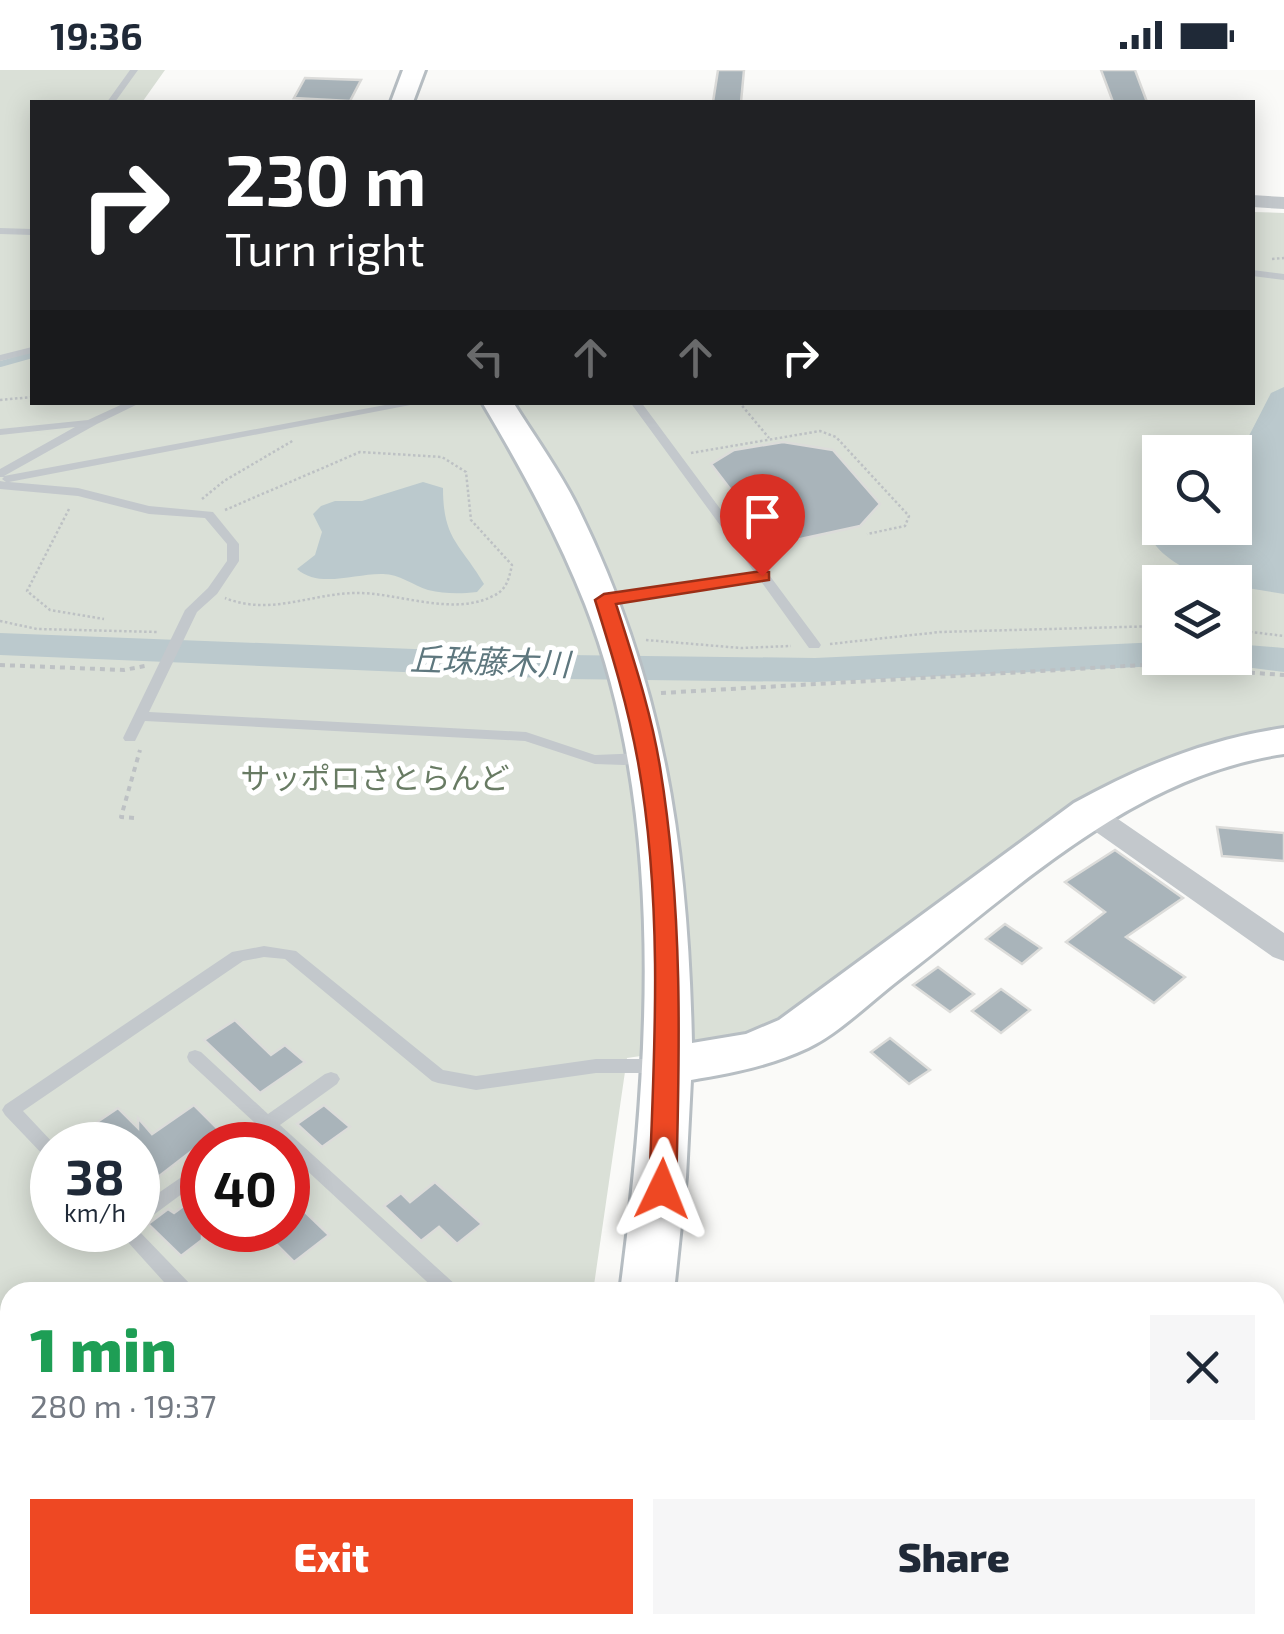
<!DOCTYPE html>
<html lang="en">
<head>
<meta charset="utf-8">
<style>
  body { margin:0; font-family:"Exo 2","Noto Sans JP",sans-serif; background:#f6f6f7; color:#1f2937; height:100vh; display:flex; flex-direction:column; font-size:38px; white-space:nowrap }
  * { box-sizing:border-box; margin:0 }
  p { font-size:32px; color:#747a83 }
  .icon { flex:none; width:55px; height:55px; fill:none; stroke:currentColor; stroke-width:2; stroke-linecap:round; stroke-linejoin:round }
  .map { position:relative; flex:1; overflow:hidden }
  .side { position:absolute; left:0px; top:1212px; width:1285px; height:352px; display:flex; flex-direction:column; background:#fff; border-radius:30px 30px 0 0; box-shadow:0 5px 25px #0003 }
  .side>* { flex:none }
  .guide { position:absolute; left:30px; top:30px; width:1225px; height:305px; border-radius:0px; box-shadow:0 5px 25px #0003; background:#202124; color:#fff; overflow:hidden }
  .buttons { position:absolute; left:1142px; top:365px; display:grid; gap:20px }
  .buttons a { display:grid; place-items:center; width:110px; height:110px; border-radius:0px; background:#fff; box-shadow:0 5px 25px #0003; font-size:50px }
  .speed { position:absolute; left:30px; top:1052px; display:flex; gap:20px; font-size:50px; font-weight:700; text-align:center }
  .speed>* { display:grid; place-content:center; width:130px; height:130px; border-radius:50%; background:#fff; box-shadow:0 5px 25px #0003; line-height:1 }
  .speed small { font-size:25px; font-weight:400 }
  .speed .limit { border:15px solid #d22; background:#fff; color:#111 }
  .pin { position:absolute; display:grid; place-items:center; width:85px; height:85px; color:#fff; margin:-102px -42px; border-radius:50% 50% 50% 0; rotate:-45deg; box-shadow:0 0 10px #0007 }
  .pin .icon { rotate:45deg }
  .me { position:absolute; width:110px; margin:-55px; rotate:2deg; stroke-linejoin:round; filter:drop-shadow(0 0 8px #0008) }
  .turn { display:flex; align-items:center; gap:35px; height:210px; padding:0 30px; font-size:45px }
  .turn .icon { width:130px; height:130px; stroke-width:2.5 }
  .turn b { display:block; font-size:70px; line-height:85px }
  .lanes { display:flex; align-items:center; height:95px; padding:0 30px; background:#0003; justify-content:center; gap:50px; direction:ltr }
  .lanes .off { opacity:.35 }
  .round { display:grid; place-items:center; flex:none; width:105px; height:105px; border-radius:0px; background:#f6f6f7 }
  .summary { display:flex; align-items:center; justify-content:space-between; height:170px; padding:0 30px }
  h1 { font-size:60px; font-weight:800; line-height:75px; color:#1e9e55 }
  .primary-button { display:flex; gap:20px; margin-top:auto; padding:20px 30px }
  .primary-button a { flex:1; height:115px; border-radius:0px; background:#ee4823; color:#fff; font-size:40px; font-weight:800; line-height:115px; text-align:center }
  .primary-button a+a { background:#f6f6f7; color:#1f2937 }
  .status { display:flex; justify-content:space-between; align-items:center; height:70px; padding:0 50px; background:#fff; direction:ltr }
  .status svg { height:28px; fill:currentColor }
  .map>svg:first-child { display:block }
  .green { fill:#dae0d7; fill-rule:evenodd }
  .water { fill:#bbc9cd }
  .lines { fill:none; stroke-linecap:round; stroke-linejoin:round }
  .stream { stroke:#bbc9cd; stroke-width:6 }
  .river { fill:#bbc9cd; fill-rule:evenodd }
  .building { fill:#a9b4ba; stroke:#dcdcda; stroke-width:2.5 }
  .secondary-casing { stroke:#b7bec3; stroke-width:6 }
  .path-far2 { stroke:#bdc1c4; stroke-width:2.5; stroke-dasharray:2.5 2.5; stroke-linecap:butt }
  .path-far1 { stroke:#bdc1c4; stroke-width:4; stroke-dasharray:5 5; stroke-linecap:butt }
  .path { stroke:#bdc1c4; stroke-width:5; stroke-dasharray:6 6; stroke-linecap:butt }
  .lane { fill:#c3c8cc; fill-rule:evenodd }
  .street { fill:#c3c8cc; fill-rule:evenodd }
  .secondary { fill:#fff; fill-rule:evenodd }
  .route { fill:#ee4823; stroke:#9b2f17; stroke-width:2.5 }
  .labels { text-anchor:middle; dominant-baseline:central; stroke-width:10; stroke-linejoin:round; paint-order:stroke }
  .park-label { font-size:30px; fill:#687b63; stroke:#fff }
  .water-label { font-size:32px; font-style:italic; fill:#5e777e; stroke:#fff }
</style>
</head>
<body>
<div class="status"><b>19:36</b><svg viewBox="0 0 49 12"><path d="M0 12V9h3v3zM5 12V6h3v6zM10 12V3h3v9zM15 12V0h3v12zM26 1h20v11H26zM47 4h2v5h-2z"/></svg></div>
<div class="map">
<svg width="1284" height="1564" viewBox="0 0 1284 1564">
  <rect width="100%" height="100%" fill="#fafaf8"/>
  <path class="green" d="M0 0H165L143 31 195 32H32V332H1252L1253 142 1284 143V661L1201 677 1122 707 1059 749 796 945 724 974 627 988 593 1222H10V1555H514L511 1564H0ZM1160 382H1235V458H1160ZM1160 512H1235V588H1160ZM52 1075H138V1160H52ZM202 1075H288V1160H202Z"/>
  <path class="water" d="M1284 317V524L1235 516V512C1199 512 1118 474 1160 431V458H1235V393L1271 323Z
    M423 412 443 418C443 470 460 473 484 514L477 522C460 524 445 524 428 520 413 515 399 504 383 504 356 503 319 519 297 499L315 485 322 462 313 444 321 436 335 431H362Z"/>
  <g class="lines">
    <path class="stream" d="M0 294 32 285"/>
    <path class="river" d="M0 563 567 585 815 588 1160 572V588H1176L1160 596 815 612 567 609 0 585Z
      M1235 574 1284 578V602L1222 594 1217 588H1235Z"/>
  </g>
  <path class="building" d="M718 0H744L741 32H713Z
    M1101 0H1135L1147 32H1113Z
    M305 8 361 10 350 31 294 28Z
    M783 372 833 380 880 434 860 456 773 475 711 394 734 380Z
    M1217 757 1284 763V791L1222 786Z
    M1115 780 1183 828 1126 867 1185 907 1154 933 1066 872 1105 842 1065 812Z
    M1005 854 1041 878 1022 894 986 869Z
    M938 897 974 924 950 942 913 915Z
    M1001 919 1030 940 1001 963 972 941Z
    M235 950 271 985 285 975 305 992 260 1023 204 970Z
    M890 968 930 1000 909 1014 871 982Z
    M194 1035 219 1060 145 1117 152 1123 138 1133V1075H63L118 1038 138 1058V1048L152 1064Z
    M324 1035 350 1057 322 1077 297 1054Z
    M435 1112 482 1154 457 1174 439 1157 421 1171 384 1136 401 1123 410 1132Z
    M189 1132 202 1145V1170L181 1186 148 1154 168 1139 174 1143Z
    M302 1139 329 1165 294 1192 262 1160H288V1150Z"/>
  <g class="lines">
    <defs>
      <path id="secondary" d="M403 0H425L413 32H391Z
        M482 332H513C534 366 559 400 577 436 664 612 688 778 692 973L746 964 779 950 1074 733C1141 696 1208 669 1284 658V684C1132 706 1017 819 900 909 871 931 841 962 808 978 770 996 732 1003 691 1010L686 1107 674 1222H620C649 1002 668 746 585 534 557 463 521 398 482 332Z
        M544 1555H606L603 1564H541Z"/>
    </defs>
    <use href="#secondary" class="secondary-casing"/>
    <path class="path-far2" d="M1272 189 1284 188
      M0 330 32 327
      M739 332 769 368
      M691 383 820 361 836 367 909 446 905 456 867 464
      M202 429 224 411 294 370
      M69 439 27 521 50 540 104 549
      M225 440 360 382 442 387 466 402 471 450 512 495C509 508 507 520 493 526 452 547 397 522 355 523 309 524 270 546 225 528
      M0 551 37 559 159 562
      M1235 560 1284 566
      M646 570 741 578 791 576
      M830 574 940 562 1160 556"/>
    <path class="path-far1" d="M0 595 124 600 145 596
      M661 623 1144 595 1284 605
      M134 748 121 747 140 680"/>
    <path class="path" d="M0 1329 10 1334
      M241 1557 255 1564
      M30 1564 37 1555
      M236 1564 242 1555"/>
    <path class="lane" d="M130 0H138L115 32H107Z
      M0 158 32 159V165L0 164Z
      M1252 200 1284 204V210L1252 206Z
      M32 277V283L0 291V285Z
      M127 332H142L97 354 4 406 401 332H426L9 412 78 418 149 436 213 442 239 474V491L217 524 197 542 149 642 526 662 595 685 644 683 651 688 649 691 624 695 595 694 525 671 145 651 135 671H125L123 668 185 540 208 518 227 491V474L205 448 149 444 78 426 0 419V411L6 412 2 409 4 407H0V399L75 357 0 365V359L88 350Z
      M630 332H641L819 572 821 575 819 578H809L760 510 600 533V527L605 526 755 503Z
      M264 876 296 881 443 1000 476 1006 596 989H659L665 991 667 996 665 1001 659 1003H596L476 1020 438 1013 432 1011 285 889 264 887 243 891 23 1041 55 1075H52V1090L46 1088 5 1045 2 1040 5 1035 232 882Z
      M195 980 201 982 268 1044 325 1004 331 1002 337 1004 340 1009 337 1014 280 1055 457 1216 459 1222H438L288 1083V1075H279L267 1064 251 1075H229L232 1070 255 1053 189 992 187 987 189 982Z
      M202 1093V1109L144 1152 138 1155V1137Z
      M117 1160H138L192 1216 194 1222H173Z"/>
    <path class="street" d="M1252 125 1284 127V139L1252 137Z
      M1089 733 1099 736 1284 863V891L1273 887 1079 750 1074 743 1079 736Z"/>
    <use href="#secondary" class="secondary"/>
  </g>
  <path class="route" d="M762 501 769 502V510L616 534C633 588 651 641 660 697 683 837 680 978 676 1119L672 1127 662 1131 653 1127 649 1119C655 978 663 832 638 692 628 637 612 584 595 530L604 524Z"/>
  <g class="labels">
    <g class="park-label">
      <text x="375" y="707">サッポロさとらんど</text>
    </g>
    <g class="water-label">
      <text transform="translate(490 590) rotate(2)">丘珠藤木川</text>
    </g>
  </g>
</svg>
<div class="buttons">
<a><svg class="icon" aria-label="search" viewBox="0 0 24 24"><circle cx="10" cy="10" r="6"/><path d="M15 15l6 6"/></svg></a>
<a><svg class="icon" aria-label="layers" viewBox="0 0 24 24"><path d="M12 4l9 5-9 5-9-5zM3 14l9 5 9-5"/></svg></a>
</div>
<div class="speed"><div>38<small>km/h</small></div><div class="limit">40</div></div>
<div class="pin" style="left:762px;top:506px;background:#d93025"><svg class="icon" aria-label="arrive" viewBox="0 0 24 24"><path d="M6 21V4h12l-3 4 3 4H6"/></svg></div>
<svg class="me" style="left:662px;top:1119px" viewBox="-20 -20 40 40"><path d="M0-17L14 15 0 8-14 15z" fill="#ee4823" stroke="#fff" stroke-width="4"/></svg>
<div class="guide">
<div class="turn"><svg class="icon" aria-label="right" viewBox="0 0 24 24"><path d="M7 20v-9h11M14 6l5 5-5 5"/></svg><div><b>230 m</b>Turn right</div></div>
<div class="lanes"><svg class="icon off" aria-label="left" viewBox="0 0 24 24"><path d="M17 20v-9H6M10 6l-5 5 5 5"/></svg><svg class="icon off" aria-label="ahead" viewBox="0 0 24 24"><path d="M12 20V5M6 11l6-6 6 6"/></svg><svg class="icon off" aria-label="ahead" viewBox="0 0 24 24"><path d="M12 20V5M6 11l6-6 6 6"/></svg><svg class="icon" aria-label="right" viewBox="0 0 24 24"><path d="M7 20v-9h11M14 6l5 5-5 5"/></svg></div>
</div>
<section class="side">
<div class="summary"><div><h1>1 min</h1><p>280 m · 19:37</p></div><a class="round"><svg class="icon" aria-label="close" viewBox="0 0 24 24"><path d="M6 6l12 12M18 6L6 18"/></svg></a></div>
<div class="primary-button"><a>Exit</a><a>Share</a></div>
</section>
</div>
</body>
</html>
